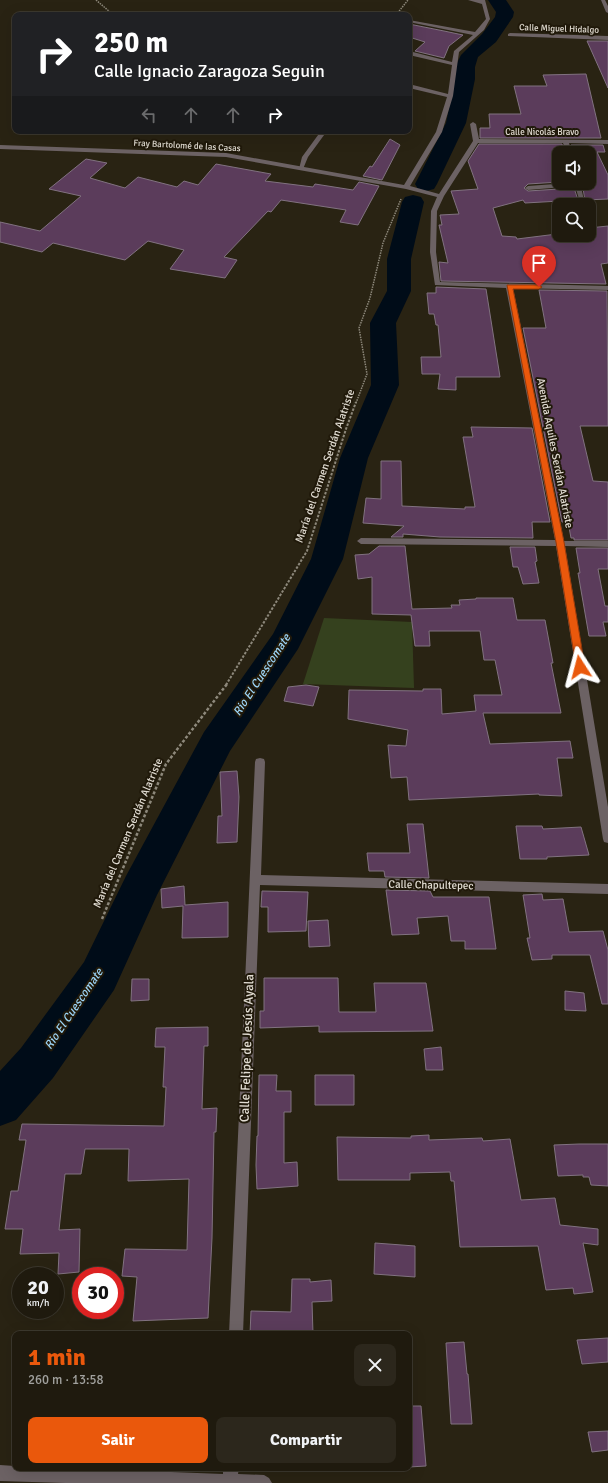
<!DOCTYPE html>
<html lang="es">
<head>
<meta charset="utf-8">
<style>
  body { margin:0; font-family:Signika,sans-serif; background:#2c271c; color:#f1f3f6; height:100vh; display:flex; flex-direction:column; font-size:15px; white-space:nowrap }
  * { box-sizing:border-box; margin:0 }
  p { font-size:13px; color:#a1a19e }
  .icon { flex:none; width:22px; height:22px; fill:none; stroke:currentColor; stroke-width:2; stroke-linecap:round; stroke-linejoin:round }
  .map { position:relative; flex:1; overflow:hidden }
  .drawer { position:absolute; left:12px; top:1331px; width:400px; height:140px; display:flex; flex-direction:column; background:#1f1a0e; border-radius:8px; box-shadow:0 4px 16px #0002,0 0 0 1px #3c382e }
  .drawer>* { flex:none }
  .hud { position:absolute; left:12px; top:12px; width:400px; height:122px; border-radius:8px; box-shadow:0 4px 16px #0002,0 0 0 1px #3c382e; background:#202124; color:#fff; overflow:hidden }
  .buttons { position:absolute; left:552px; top:146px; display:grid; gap:8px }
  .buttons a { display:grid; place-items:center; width:44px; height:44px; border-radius:8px; background:#1f1a0e; box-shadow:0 4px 16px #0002,0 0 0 1px #3c382e; font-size:20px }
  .speed { position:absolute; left:12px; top:1267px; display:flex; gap:8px; font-size:20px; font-weight:700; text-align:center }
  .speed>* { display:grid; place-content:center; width:52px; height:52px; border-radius:50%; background:#1f1a0e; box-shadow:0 4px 16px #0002,0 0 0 1px #3c382e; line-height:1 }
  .speed small { font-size:10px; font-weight:400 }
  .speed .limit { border:6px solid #d22; background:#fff; color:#111 }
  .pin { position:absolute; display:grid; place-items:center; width:34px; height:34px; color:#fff; margin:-41px -17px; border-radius:50% 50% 50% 0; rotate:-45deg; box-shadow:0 0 4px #0007 }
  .pin .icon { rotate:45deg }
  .me { position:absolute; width:44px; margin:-22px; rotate:351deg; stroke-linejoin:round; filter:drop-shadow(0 0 3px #0008) }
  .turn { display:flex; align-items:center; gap:14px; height:84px; padding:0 16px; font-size:18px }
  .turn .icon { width:52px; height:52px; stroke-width:2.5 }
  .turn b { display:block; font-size:28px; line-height:34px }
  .lanes { display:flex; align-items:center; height:38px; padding:0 16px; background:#0003; justify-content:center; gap:20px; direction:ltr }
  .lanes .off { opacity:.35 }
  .round { display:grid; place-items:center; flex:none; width:42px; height:42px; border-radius:8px; background:#2c271c }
  .headline { display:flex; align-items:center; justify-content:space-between; height:68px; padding:0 16px }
  h1 { font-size:24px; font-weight:700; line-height:30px; color:#ea580c }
  .button { display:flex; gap:8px; margin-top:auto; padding:8px 16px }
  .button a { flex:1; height:46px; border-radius:8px; background:#ea580c; color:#fff; font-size:16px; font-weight:700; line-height:46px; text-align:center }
  .button a+a { background:#2c271c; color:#f1f3f6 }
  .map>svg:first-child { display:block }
  .green { fill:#35411e }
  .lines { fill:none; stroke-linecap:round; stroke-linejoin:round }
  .river { fill:#000c18; fill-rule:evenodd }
  .building { fill:#5b3c5b; stroke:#817280 }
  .path-far2 { stroke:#8d887b; stroke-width:1.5; stroke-dasharray:1.5 1; stroke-linecap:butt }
  .path-far1 { stroke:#8d887b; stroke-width:2; stroke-dasharray:2.5 1.5; stroke-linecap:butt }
  .path { stroke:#8d887b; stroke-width:2.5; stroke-dasharray:3 2; stroke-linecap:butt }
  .service { fill:#6c6264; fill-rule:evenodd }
  .minor { fill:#6c6264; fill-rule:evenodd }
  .route { fill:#ea580c; stroke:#983908 }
  .labels { text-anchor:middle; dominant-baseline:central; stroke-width:4; stroke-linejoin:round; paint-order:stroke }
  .far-street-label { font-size:9px; fill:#e1dcd2; stroke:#20190a }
  .street-label { font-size:11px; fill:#e1dcd2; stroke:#20190a }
  .water-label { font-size:12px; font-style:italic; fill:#9dd5f7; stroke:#20190a }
  .near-street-label { font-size:13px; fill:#e1dcd2; stroke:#20190a }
</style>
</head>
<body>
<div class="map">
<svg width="608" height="1483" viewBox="0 0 608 1483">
  <rect width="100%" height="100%" fill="#292313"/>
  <path class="green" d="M324 618 412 622 414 688 303 684Z"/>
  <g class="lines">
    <path class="river" d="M488 0H506L514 12 513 17 496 42 478 57 475 67V79L466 123 437 184 434 189 426 191 418 189 415 184 446 123 455 79V67L461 55 482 34 495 17 496 12Z
      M413 195 421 197 424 202 411 259V291L396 323 399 385 368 458 343 559 298 649 230 751 157 895 114 990 53 1078 16 1120 0 1126V1071L21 1048 84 962 126 876 204 732 273 634 311 559 340 458 371 385 370 323 387 291V259L402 202 405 197Z"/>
  </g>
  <path class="building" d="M409 24 444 31 463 35 449 46 444 58 415 51 425 42 409 37Z
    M587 41H608V88Z
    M586 74 601 138H480V128H490L489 114H521L514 86H547L543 75Z
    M390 139 400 145 382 180 363 176 370 166 372 167Z
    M479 144H562L564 153H559V182L528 184 524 188 528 191 574 188 578 200 525 203 523 200 493 208 502 236 516 237 517 239 557 234 555 231H559V235H589V228L608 226V263L601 264 606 284 441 281 439 262 448 263 439 225H442L440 215 459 214 451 191 478 189 468 161Z
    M571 145H603L605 152H597L608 175V199L585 200 582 183H589V153H573Z
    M86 159 107 163 90 178 125 188 138 177 177 187 184 181 198 185 216 164 271 174 265 181 313 187 315 184 353 190 359 182 379 186 358 225 340 222 346 210 281 200 271 212 268 211 224 257 237 260 225 278 170 269 184 250 148 241 125 260 53 243 42 252 0 242V222L40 231 81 196 49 189Z
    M436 287 486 289 500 377H456V390L438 389 440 374H422L421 357H441L438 325H436L434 314H429L427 293H436Z
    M539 290 607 291 608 426H580L593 481 608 482V540H574V538H571L568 522H562L523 328H546Z
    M471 427 532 428 550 522H532L533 538 440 537 403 534V537H391L404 526 363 523 366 498 381 499V461H401L402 506 465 509V507H475L463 437H473Z
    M379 546H405L412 609 452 608 451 605H460L459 600 476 599V598H513L517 620H545L553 663H551L561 713H483L490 744 570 741 573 758H557L562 796 539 795V794L409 800 407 777 391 778 388 745 406 746 408 730 348 719 349 690 423 691V689H441L442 714 476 711 474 695H502L495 660H484L480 631H429L430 646H415L411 615 372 614V577L358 579 355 555 369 554Z
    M510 547H535L537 561 535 562 539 583 523 584 518 567H513Z
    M576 548H608V569H598L605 606H608V622H603L606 636H589L578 573H580Z
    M306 685 319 687 313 706 284 701 288 687Z
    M237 771 239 797 237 842 217 843 218 816H222L220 772Z
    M407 824H423L429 878 385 877 384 871H369L367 853H410Z
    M516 826H542L543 829 581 827 589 855 547 857V859H520Z
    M184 886 185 905 228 902V937L182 938 183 906 162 908 161 889Z
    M386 890 430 891 433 897H489L496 949H465V941H451L448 916 417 918 419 934 392 935Z
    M262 891 308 892 306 931 268 932V907H261Z
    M542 894 543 900 563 899 569 932 603 931 608 950V1004H602L590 955H552V959L532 960 527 938H530L523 895Z
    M328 920 330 946 309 947 308 921Z
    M264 978H338L339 1012H376L374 983H426L433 1031 319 1032V1026L260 1028V1011H264Z
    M132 979H149V1000L131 1001Z
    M565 991 584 993 586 1011 565 1010Z
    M208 1027V1046H204L202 1109 217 1108 216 1132H214L212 1238 208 1318 133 1321 137 1277 122 1276 125 1249 187 1250 189 1179 128 1181 129 1149H85L81 1174H65L59 1230 80 1229 79 1272 58 1274 59 1253 20 1254 23 1229H5L11 1191H18L26 1140H19L22 1124 164 1126 166 1087H163L165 1047H155L156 1028Z
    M441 1047 443 1070H426L424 1049Z
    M259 1075H277L276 1091H291V1112H284V1163L297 1162 298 1186 257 1189 256 1165 257 1136H258Z
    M315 1075H354V1105H315Z
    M429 1135V1140L482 1138 483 1141 510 1139 521 1200 555 1198 560 1225 598 1229V1245L583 1243 593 1292 574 1294 573 1288 546 1290 538 1246 460 1247 454 1181H451L450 1172 410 1173V1180H338L337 1137 411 1138V1136Z
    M579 1144H608V1186L591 1185 589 1177H583V1175L558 1176 554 1145Z
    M375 1243 415 1246V1277L374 1274Z
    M292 1279H310V1282L331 1280 332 1301 312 1302 313 1334H250L251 1311 291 1312Z
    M608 1338V1362L582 1364 577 1340Z
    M464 1342 467 1374H468L472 1424H451L446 1343Z
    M409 1406H421L426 1466 409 1467Z
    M608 1431V1450L592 1452 588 1432Z"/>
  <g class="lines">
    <path class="path-far2" d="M96 0 110 12
      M396 15 408 0
      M356 403 367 374 359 328 370 298 383 243 401 199"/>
    <path class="path-far1" d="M226 685 307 551 346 429 356 402"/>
    <path class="path" d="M102 919 166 764 227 684"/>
    <path class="service" d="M321 131H327L308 157 303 169H299L302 157Z"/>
    <path class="minor" d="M468 0H485L490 19 484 30 459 52 453 96 442 132 410 186 439 194 473 141 470 124 473 122 476 124 479 139 608 140V144L569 143 572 153H566L563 143H478L444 196 437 211 436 252 440 282 608 286V290L513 288 564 541H608V547L565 546 608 807V843L604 842 603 839 556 546 361 544 357 541 361 538 555 540 506 288 435 285 430 252 431 211 437 197 406 189 226 157 0 149V145L226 153 404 185 436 132 447 97 409 88V84L448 94 452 65 409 55V51L452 62 454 51 473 35 409 22V20L475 32 486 19 482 4Z
      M601 0H605L608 6V13L606 12Z
      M510 33 608 36V40L508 36V34Z
      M568 183H580L584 200 579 199 575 186 528 190 525 188 528 186Z
      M260 758 264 759 265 762 261 875 608 884V894L260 885 243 1334H229L255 762 256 759Z
      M0 1465 15 1466V1468H67L223 1474V1468H239L238 1474 264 1475 269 1478 272 1483H65L0 1481Z"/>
  </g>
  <path class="route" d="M507 285H539L542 287 539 289H513L564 542 585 667 580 670 576 667 556 542Z"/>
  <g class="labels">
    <g class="far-street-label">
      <text transform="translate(559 29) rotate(2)">Calle Miguel Hidalgo</text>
      <text x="542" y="132">Calle Nicolás Bravo</text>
      <text transform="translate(187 146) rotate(3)">Fray Bartolomé de las Casas</text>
    </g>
    <g class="street-label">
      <text transform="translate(555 453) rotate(79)">Avenida Aquiles Serdán Alatriste</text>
      <text transform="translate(325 466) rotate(-71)">María del Carmen Serdán Alatriste</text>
      <text transform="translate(128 833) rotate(-67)">María del Carmen Serdán Alatriste</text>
      <text transform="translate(431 885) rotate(1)">Calle Chapultepec</text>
    </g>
    <g class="water-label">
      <text transform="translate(262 675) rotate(-57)">Rio El Cuescomate</text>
      <text transform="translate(74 1009) rotate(-56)">Rio El Cuescomate</text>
    </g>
    <g class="near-street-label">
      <text transform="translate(247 1048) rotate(-88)">Calle Felipe de Jesús Ayala</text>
    </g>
  </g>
</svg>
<div class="buttons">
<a><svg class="icon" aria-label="sound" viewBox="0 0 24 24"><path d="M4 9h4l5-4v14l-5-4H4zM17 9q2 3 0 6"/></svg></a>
<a><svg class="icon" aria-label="search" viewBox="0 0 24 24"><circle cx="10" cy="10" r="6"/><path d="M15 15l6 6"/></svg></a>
</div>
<div class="speed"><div>20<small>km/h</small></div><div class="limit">30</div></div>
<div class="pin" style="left:539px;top:287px;background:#d93025"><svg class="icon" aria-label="arrive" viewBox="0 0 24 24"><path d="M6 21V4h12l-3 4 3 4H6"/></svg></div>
<svg class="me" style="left:580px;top:667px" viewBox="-20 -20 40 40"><path d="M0-17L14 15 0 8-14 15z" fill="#ea580c" stroke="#fff" stroke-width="4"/></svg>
<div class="hud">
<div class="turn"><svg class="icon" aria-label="right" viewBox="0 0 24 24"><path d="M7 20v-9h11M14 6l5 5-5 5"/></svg><div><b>250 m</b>Calle Ignacio Zaragoza Seguin</div></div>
<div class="lanes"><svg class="icon off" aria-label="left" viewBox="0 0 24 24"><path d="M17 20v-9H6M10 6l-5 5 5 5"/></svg><svg class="icon off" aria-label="ahead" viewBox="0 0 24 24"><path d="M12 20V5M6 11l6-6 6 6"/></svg><svg class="icon off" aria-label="ahead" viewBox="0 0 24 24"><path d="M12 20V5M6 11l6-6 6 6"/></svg><svg class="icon" aria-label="right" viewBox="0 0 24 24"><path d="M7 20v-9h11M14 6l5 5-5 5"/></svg></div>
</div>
<section class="drawer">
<div class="headline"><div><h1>1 min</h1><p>260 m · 13:58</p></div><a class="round"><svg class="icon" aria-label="close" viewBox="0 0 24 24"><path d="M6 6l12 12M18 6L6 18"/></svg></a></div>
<div class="button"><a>Salir</a><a>Compartir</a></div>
</section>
</div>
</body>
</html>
